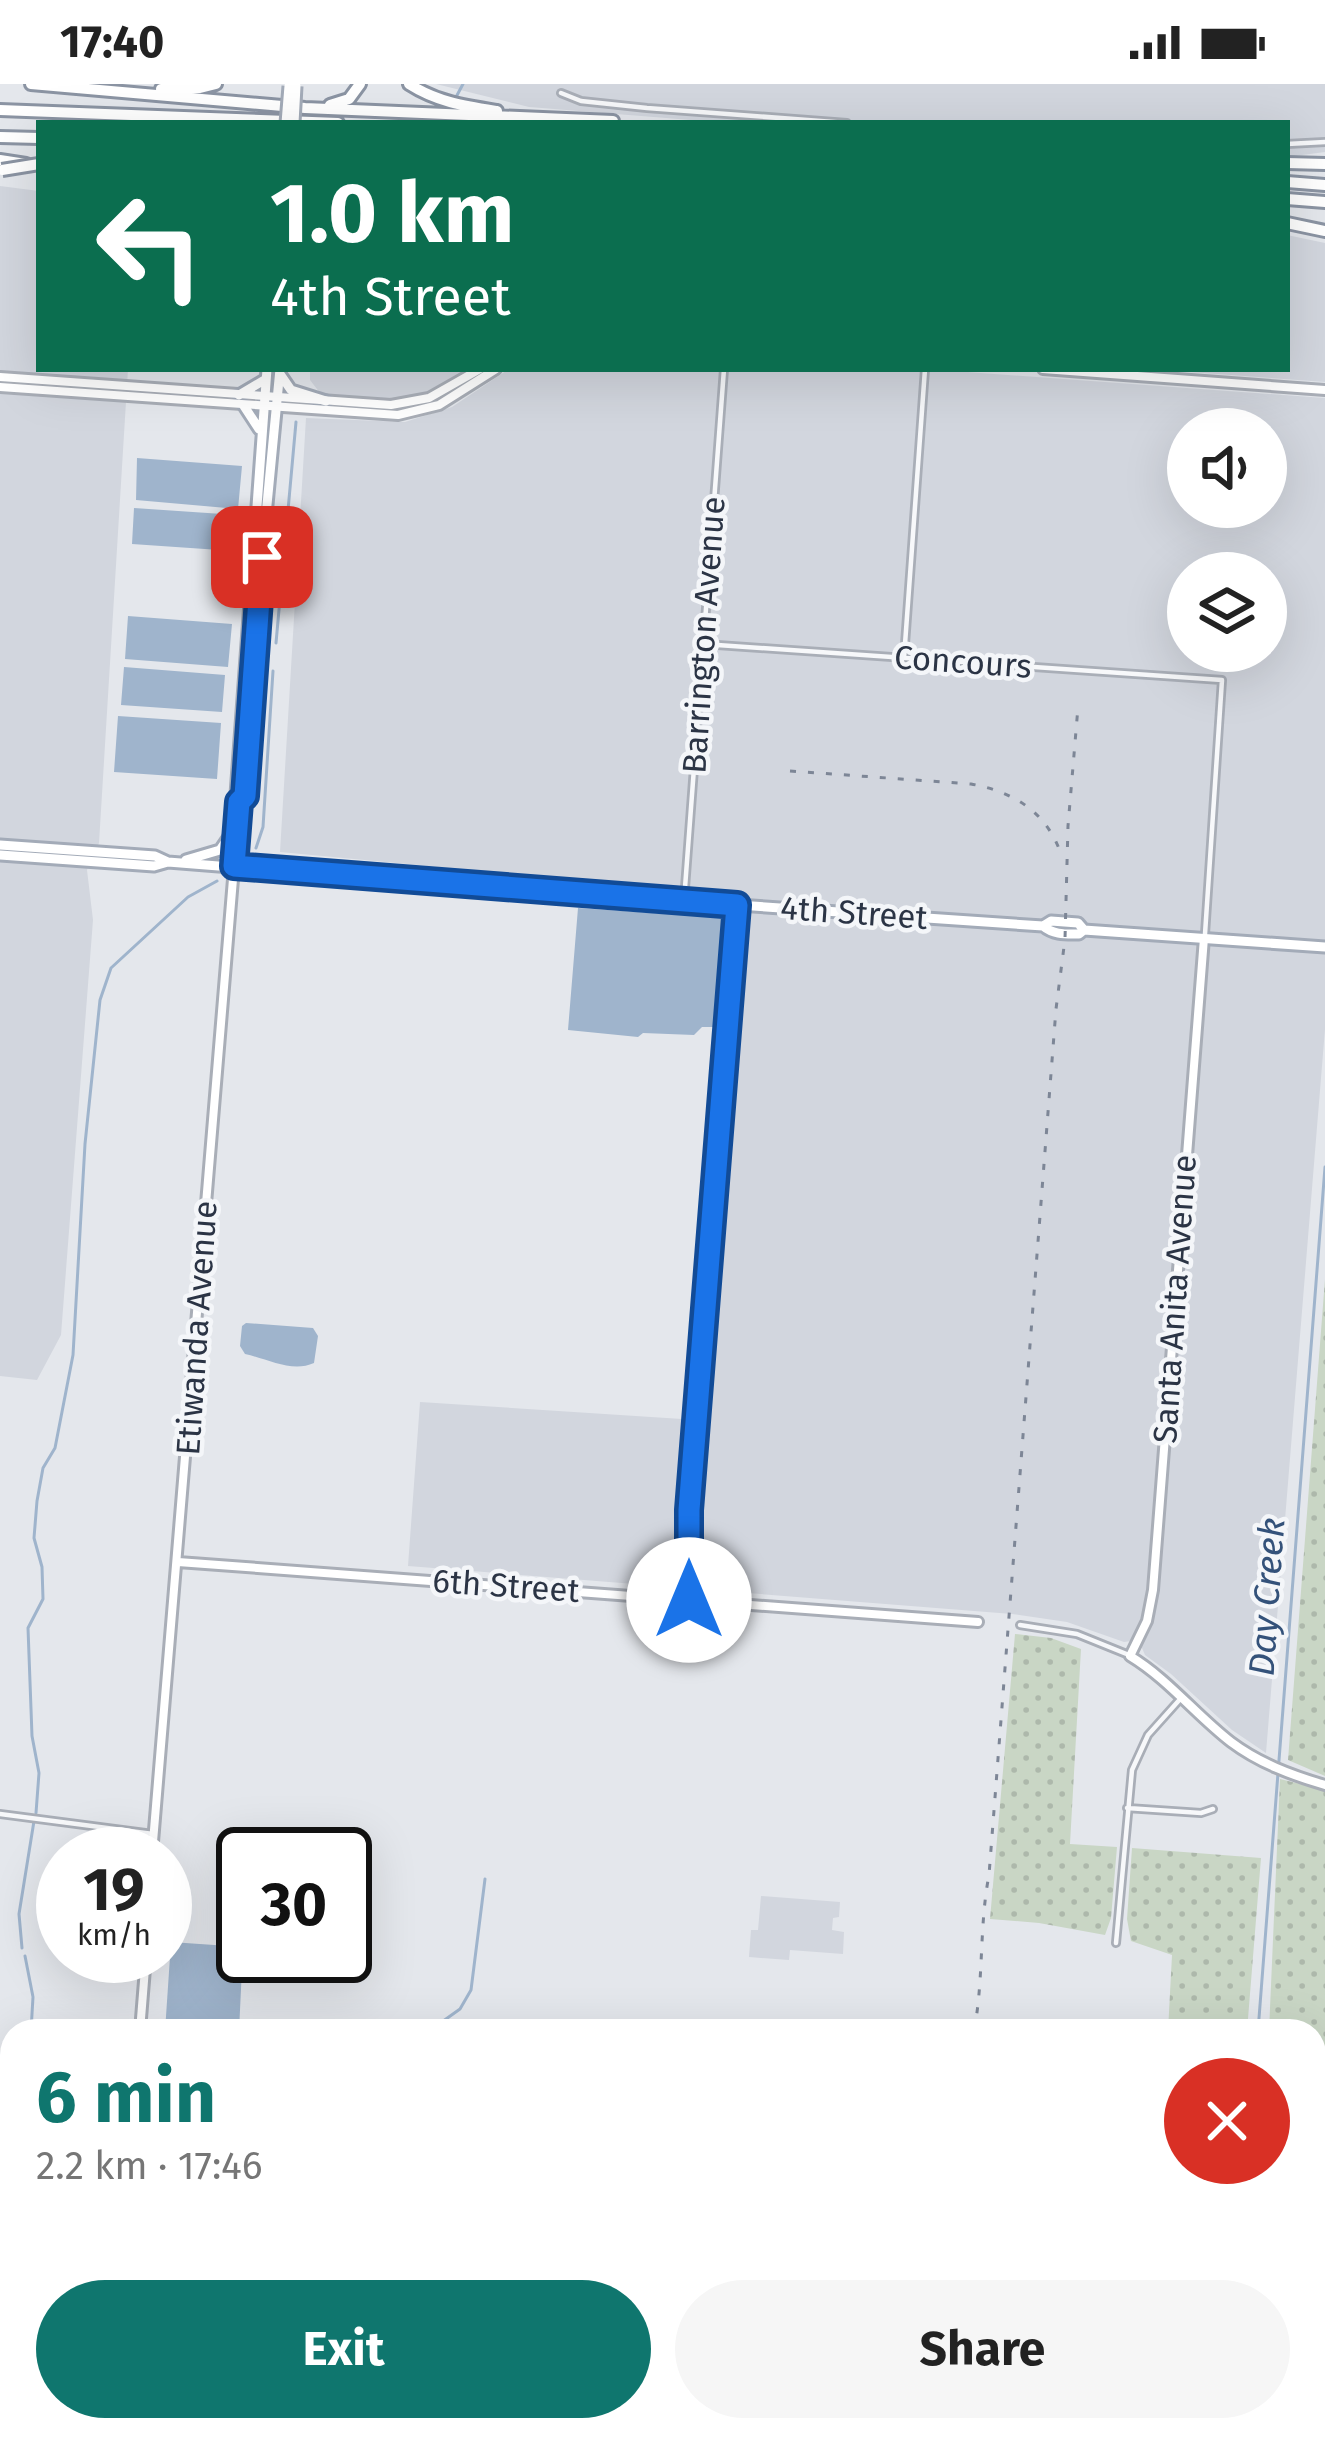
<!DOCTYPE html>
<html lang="en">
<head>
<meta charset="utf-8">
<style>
  body { margin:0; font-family:"Fira Sans",sans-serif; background:#f6f6f6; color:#222; height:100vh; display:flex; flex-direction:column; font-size:45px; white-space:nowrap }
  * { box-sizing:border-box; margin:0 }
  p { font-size:39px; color:#767676 }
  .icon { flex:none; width:66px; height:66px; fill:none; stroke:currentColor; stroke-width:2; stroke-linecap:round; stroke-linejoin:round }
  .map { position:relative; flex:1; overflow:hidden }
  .panel { position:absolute; left:0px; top:1935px; width:1326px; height:423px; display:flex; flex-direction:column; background:#fff; border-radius:36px 36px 0 0; box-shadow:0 12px 48px #0002 }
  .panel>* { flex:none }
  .banner { position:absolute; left:36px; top:36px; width:1254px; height:252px; border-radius:0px; box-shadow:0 12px 48px #0002; background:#0b6e4f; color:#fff; overflow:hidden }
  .fabs { position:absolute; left:1167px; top:324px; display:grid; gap:24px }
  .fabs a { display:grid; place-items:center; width:120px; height:120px; border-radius:50%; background:#fff; box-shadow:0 12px 48px #0002; font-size:60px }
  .speed { position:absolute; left:36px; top:1743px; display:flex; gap:24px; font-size:60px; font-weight:700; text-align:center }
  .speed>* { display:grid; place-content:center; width:156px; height:156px; border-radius:50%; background:#fff; box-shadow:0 12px 48px #0002; line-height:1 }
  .speed small { font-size:30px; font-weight:400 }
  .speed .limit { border:6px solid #111; border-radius:18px; background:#fff; color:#111 }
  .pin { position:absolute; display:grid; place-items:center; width:102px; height:102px; color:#fff; margin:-51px; border-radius:24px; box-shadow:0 6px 18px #0006 }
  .me { position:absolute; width:132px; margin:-66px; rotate:0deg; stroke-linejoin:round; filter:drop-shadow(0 0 9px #0008) }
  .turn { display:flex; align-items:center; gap:42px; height:252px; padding:0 36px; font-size:54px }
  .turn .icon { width:156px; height:156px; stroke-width:2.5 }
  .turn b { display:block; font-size:84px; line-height:102px }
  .round { display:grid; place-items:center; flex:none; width:126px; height:126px; border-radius:63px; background:#f6f6f6 }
  .head { display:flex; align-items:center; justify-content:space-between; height:204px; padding:0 36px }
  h1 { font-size:72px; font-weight:700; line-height:90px; color:#0f766e }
  .action { display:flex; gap:24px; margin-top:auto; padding:24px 36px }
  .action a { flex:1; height:138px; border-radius:72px; background:#0f766e; color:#fff; font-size:48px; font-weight:700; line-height:138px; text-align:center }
  .action a+a { background:#f6f6f6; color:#222 }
  .status { display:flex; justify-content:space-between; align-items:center; height:84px; padding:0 60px; background:#fff; direction:ltr }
  .status svg { height:33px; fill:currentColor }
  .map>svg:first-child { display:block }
  .built { fill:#d2d6de; fill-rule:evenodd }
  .grass { fill:url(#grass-dots) }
  .water { fill:#9fb4cc }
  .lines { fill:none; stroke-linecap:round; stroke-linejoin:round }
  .stream { stroke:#9fb4cc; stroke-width:3 }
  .street-casing { stroke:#a9aeb7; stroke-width:10 }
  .secondary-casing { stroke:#a9aeb7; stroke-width:14 }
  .primary-casing { stroke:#a3abb8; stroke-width:15 }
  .highway-casing { stroke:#8b94a3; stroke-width:16 }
  .street { stroke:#f7f8fa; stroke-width:4.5 }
  .secondary { stroke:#fff; stroke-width:8 }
  .primary { stroke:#fff; stroke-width:9 }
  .highway { stroke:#fff; stroke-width:10 }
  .rail { stroke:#7d8696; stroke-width:3; stroke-dasharray:6 12; stroke-linecap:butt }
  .primary-bridge-casing { stroke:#a3abb8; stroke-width:15; stroke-linecap:butt }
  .highway-bridge-casing { stroke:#8b94a3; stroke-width:16; stroke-linecap:butt }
  .primary-bridge { stroke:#fff; stroke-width:9 }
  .highway-bridge { stroke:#fff; stroke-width:10 }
  .route-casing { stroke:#114b97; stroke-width:30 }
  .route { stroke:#1a73e8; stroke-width:21 }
  .labels { text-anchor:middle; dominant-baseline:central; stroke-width:9; stroke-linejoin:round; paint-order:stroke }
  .street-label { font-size:33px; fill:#2b3445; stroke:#f4f6f9 }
  .water-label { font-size:36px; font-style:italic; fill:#34527a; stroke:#f4f6f9 }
</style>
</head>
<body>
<div class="status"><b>17:40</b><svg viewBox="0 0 49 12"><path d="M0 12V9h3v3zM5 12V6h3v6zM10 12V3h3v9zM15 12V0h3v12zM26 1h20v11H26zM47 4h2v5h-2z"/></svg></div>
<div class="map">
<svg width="1325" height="2357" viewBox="0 0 1325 2357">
  <defs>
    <pattern id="grass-dots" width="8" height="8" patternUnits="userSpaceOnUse" patternTransform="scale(3)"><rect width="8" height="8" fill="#c9d6c5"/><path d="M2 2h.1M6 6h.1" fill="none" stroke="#adb8ab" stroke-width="1.8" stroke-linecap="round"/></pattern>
  </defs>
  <rect width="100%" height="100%" fill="#e4e7ec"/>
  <path class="built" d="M436 0H1325V68L1287 73V39H728L529 23Z
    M0 102 39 107V285H128L99 759 87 786 93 836 61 1251 37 1296 0 1292Z
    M1287 151 1325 159V298L1149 285H1287Z
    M310 285H469L428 310 389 317 320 309 310 296Z
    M509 285H926L1325 314V945L1266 1669 1232 1646 1171 1590 1145 1571 1142 1564 1131 1557 1124 1558 1067 1538 1012 1530 408 1482 420 1318 682 1335 724 810 280 768 306 334 405 338 452 323ZM1188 345H1266V423H1188ZM1188 489H1266V567H1188Z
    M761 1812 840 1818 839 1833 833 1834 832 1846 844 1848 843 1870 790 1866 789 1876 749 1873 751 1846H758Z
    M968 2346H1213L1212 2357H967Z"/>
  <path class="grass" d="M1325 1195V1692L1288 1676Z
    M1015 1550 1051 1554 1081 1565 1070 1760 1117 1763 1111 1834 1105 1851 1039 1839 990 1835Z
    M1280 1695 1325 1706V2020H1314V1947H1269Z
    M1132 1764 1261 1774 1247 1947H1168L1172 1871 1131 1857 1127 1835Z
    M1314 2044H1325V2148L1314 2175Z"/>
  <path class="water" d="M137 374 242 382 238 425 136 416Z
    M134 424 237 431 234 467 132 460Z
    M128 532 232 540 228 583 125 575Z
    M124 583 225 591 222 628 121 621Z
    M118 632 221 639 217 695 114 688Z
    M578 824 728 834 719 943H702L694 951 643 949 638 953 568 946Z
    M246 1239 313 1244 318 1252 314 1279C292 1289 268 1275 245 1270L240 1262 242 1242Z
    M171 1858 243 1863 239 1947H165Z"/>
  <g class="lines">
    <path class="stream" d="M455 15 463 0
      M276 559 296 338
      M256 764 263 743 273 587
      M36 1729 39 1689 32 1652 28 1544 43 1515 42 1483 34 1454 37 1417 43 1384 55 1364 73 1271 85 1060 100 916 111 884 188 813 217 797
      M22 1864 19 1830 34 1737
      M25 1872 33 1913 31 1947
      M432 1945 460 1925 471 1906 485 1795
      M1258 1947 1325 1083
      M0 2166 10 2101
      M1226 2357 1227 2346"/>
    <defs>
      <path id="street" d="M561 9 581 17 647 24 847 39
        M1287 60 1325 58
        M703 560 1222 596 1205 850
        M904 574 925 285
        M684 817 724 285
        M689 1515V1429L737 821
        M1020 1541 1077 1550 1129 1571
        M1127 1724 1201 1729 1213 1725
        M0 1730 153 1750
        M1116 1859 1132 1686 1148 1651 1182 1613"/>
      <path id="secondary" d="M1043 285 1325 306
        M0 293 391 321 429 314 480 285
        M0 303 398 331 439 321 496 285
        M1204 854 1153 1506 1147 1537 1130 1572C1168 1595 1196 1631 1231 1658 1259 1679 1291 1691 1325 1701
        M178 1478 978 1538
        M152 1770 234 783
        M140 1947 146 1872
        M0 2096 12 2097
        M108 2357 109 2346"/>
      <path id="primary" d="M280 290 291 306 326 317
        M239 311 266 295
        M244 322 259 345
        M239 718 245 712 262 473 280 285
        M0 761 155 772 168 778 548 808 1043 842 1051 837 1078 839 1084 846
        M0 771 154 782 168 778
        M186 776 220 766 237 741
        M234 783 239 718 236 710 267 285
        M1043 842C1054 851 1065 850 1079 850L1084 846 1325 863"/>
      <path id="highway" d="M31 0 305 24 613 37
        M409 0C437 18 465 22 497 27
        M161 5 200 4 216 0
        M330 21 349 15 360 0
        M0 26 338 39
        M0 53 39 54
        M0 76 26 80
        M1287 79 1325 80
        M1287 98 1325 101
        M1287 115 1325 118
        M1287 139 1325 147
        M1314 2239 1325 2218
        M1314 2281 1325 2260
        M1249 2357 1255 2346
        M1273 2357 1280 2346"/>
    </defs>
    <use href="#street" class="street-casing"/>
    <use href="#secondary" class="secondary-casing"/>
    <use href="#primary" class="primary-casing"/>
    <use href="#highway" class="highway-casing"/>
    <use href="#street" class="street"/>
    <use href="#secondary" class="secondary"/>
    <use href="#primary" class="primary"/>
    <use href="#highway" class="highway"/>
    <path class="rail" d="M790 687 971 700C1015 708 1048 729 1062 773
      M974 1947C984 1895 979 1842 989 1791L1056 925 1065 855 1068 742 1078 623
      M0 1978 12 1979
      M1314 2029H1325
      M962 2357V2346"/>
    <defs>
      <path id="primary-bridge" d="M286 39 289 2
        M294 39 296 2"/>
      <path id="highway-bridge" d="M2 86 39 80"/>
    </defs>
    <use href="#primary-bridge" class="primary-bridge-casing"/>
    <use href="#highway-bridge" class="highway-bridge-casing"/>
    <use href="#primary-bridge" class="primary-bridge"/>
    <use href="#highway-bridge" class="highway-bridge"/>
  </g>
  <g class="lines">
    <defs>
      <path id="route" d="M262 473 245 712 239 718 234 782 737 821 689 1426V1516"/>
    </defs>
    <use href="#route" class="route-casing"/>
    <use href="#route" class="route"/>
  </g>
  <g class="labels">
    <g class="street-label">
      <text transform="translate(704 551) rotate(-86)">Barrington Avenue</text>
      <text transform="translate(963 578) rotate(4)">Concours</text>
      <text transform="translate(854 829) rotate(4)">4th Street</text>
      <text transform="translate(1175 1215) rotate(-86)">Santa Anita Avenue</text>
      <text transform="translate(197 1244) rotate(-86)">Etiwanda Avenue</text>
      <text transform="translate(506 1502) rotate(4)">6th Street</text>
    </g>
    <g class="water-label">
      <text transform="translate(1267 1513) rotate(-86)">Day Creek</text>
    </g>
  </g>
</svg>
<div class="fabs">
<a><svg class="icon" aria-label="sound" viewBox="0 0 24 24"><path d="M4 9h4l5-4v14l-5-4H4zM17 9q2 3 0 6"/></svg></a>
<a><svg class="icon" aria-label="layers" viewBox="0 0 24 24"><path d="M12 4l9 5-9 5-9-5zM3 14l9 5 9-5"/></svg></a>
</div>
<div class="speed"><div>19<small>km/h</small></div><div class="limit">30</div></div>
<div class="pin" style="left:262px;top:473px;background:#d93025"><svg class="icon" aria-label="arrive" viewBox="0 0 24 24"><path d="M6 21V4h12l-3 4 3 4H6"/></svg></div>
<svg class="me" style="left:689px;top:1516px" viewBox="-20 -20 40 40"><circle r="19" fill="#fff"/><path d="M0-13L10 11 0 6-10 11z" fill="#1a73e8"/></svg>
<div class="banner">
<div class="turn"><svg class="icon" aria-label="left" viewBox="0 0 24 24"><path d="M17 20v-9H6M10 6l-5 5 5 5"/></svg><div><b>1.0 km</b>4th Street</div></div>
</div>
<section class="panel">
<div class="head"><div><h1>6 min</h1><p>2.2 km · 17:46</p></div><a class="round" style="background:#d93025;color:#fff"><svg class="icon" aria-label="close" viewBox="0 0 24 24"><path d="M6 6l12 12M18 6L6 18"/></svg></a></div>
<div class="action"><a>Exit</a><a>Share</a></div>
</section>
</div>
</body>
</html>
